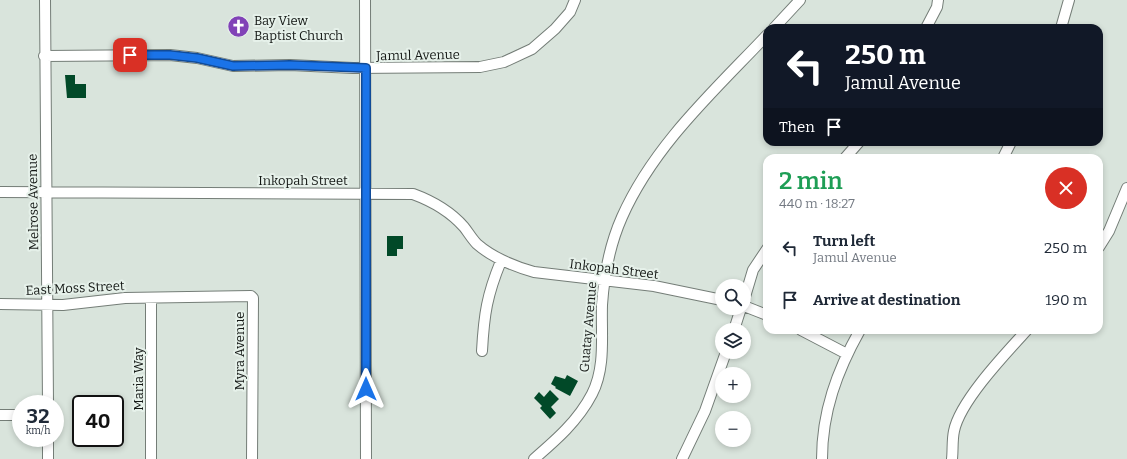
<!DOCTYPE html>
<html lang="en">
<head>
<meta charset="utf-8">
<style>
  body { margin:0; font-family:Bitter,serif; background:#f6f6f7; color:#1f2937; height:100vh; display:flex; flex-direction:column; font-size:15px; white-space:nowrap }
  * { box-sizing:border-box; margin:0 }
  p { font-size:13px; color:#747a83 }
  .icon { flex:none; width:22px; height:22px; fill:none; stroke:currentColor; stroke-width:2; stroke-linecap:round; stroke-linejoin:round }
  .map { position:relative; flex:1; overflow:hidden }
  .side { position:absolute; left:763px; top:154px; width:340px; height:180px; display:flex; flex-direction:column; background:#fff; border-radius:12px; box-shadow:0 2px 6px #0003 }
  .side>* { flex:none }
  .banner { position:absolute; left:763px; top:24px; width:340px; height:122px; border-radius:12px; box-shadow:0 2px 6px #0003; background:#111827; color:#fff; overflow:hidden }
  .controls { position:absolute; left:715px; top:279px; display:grid; gap:8px }
  .controls a { display:grid; place-items:center; width:36px; height:36px; border-radius:50%; background:#fff; box-shadow:0 2px 6px #0003; font-size:20px }
  .speed { position:absolute; left:12px; top:395px; display:flex; gap:8px; font-size:20px; font-weight:700; text-align:center }
  .speed>* { display:grid; place-content:center; width:52px; height:52px; border-radius:50%; background:#fff; box-shadow:0 2px 6px #0003; line-height:1 }
  .speed small { font-size:10px; font-weight:400 }
  .speed .limit { border:2px solid #111; border-radius:6px; background:#fff; color:#111 }
  .pin { position:absolute; display:grid; place-items:center; width:34px; height:34px; color:#fff; margin:-17px; border-radius:8px; box-shadow:0 2px 6px #0006 }
  .me { position:absolute; width:44px; margin:-22px; rotate:0deg; stroke-linejoin:round; filter:drop-shadow(0 0 3px #0008) }
  .turn { display:flex; align-items:center; gap:14px; height:84px; padding:0 16px; font-size:18px }
  .turn .icon { width:52px; height:52px; stroke-width:2.5 }
  .turn b { display:block; font-size:28px; line-height:34px }
  .then { display:flex; align-items:center; height:38px; padding:0 16px; background:#0003; gap:8px; font-size:15px }
  .round { display:grid; place-items:center; flex:none; width:42px; height:42px; border-radius:21px; background:#f6f6f7 }
  .headline { display:flex; align-items:center; justify-content:space-between; height:68px; padding:0 16px }
  h1 { font-size:24px; font-weight:600; line-height:30px; color:#1e9e55 }
  ul { padding:0; list-style:none }
  li { display:flex; align-items:center; gap:12px; height:52px; padding:0 16px }
  li div { flex:1 }
  li b { display:block; font-size:15px }
  li em { font-style:normal }
  .map>svg:first-child { display:block }
  .building { fill:#014928 }
  .lines { fill:none; stroke-linecap:round; stroke-linejoin:round }
  .minor-casing { stroke:#747d77; stroke-width:12 }
  .minor { stroke:#fff; stroke-width:10 }
  .route-casing { stroke:#114b97; stroke-width:10 }
  .route { stroke:#1a73e8; stroke-width:7 }
  .labels { text-anchor:middle; dominant-baseline:central; stroke-width:4; stroke-linejoin:round; paint-order:stroke }
  .poi-label { font-size:13px; fill:#131714; stroke:#e6f1ea; text-anchor:start }
  .street-label { font-size:13px; fill:#131714; stroke:#e6f1ea }
</style>
</head>
<body>
<div class="map">
<svg width="1127" height="459" viewBox="0 0 1127 459">
  <rect width="100%" height="100%" fill="#d9e4dc"/>
  <path class="building" d="M65 75H75V84H86V98H67Z
    M387 236H403V249H397V256H387Z
    M567 375 578 381 570 396 555 388 556 387 551 384 555 376 565 379Z
    M550 390 559 399 551 407 556 413 550 419 540 408 542 406 534 398 539 392 544 397Z"/>
  <g class="lines">
    <defs>
      <path id="minor" d="M45 0 48 404
        M365 0 366 459
        M774 28 800 0
        M926 28 937 7 938 0
        M1061 28 1069 0
        M44 56 170 55 197 58 233 66 290 65 353 68 480 67 504 62 532 49 555 29 570 12 575 0
        M845 158 859 142
        M1003 158 1011 142
        M0 192 413 194C432 201 450 211 464 227 468 232 472 239 477 244 493 258 513 266 534 272L654 286 722 300
        M1099 247 1109 231 1127 188
        M744 300 753 270 767 249
        M0 304 63 305 125 298 251 296 253 298 252 459
        M744 306 767 315
        M734 330 741 308
        M801 330 847 354
        M482 351C484 314 487 295 501 261
        M0 415H21
        M48 459V438
        M151 459V299
        M534 459C556 440 578 421 592 394 606 367 601 334 602 305 604 275 610 244 622 217 654 145 714 91 767 35
        M682 459 705 411 726 352
        M822 459C822 412 837 371 860 330
        M952 459C953 450 952 440 954 431 960 401 1006 353 1027 330"/>
    </defs>
    <use href="#minor" class="minor-casing"/>
    <use href="#minor" class="minor"/>
  </g>
  <g class="lines">
    <defs>
      <path id="route" d="M130 55H170L197 58 233 66 290 65 366 68V389"/>
    </defs>
    <use href="#route" class="route-casing"/>
    <use href="#route" class="route"/>
  </g>
  <defs>
    <symbol id="church-disc" viewBox="-11 -11 22 22"><circle r="9.5" fill="#8142b7" stroke="#e6f1ea"/><path d="M-1.2-6h2.4v3.5h3.3v2.4h-3.3V6h-2.4V-.1h-3.3v-2.4h3.3Z" fill="#fff"/></symbol>
  </defs>
  <g fill-rule="evenodd">
    <use href="#church-disc" x="226" y="14" width="25" height="25"/>
  </g>
  <g class="labels">
    <g class="poi-label">
      <text x="254" y="20">Bay View<tspan x="254" dy="15">Baptist Church</tspan></text>
    </g>
    <g class="street-label">
      <text transform="translate(418 55) rotate(-1)">Jamul Avenue</text>
      <text x="303" y="180">Inkopah Street</text>
      <text transform="translate(33 202) rotate(-91)">Melrose Avenue</text>
      <text transform="translate(614 269) rotate(7)">Inkopah Street</text>
      <text transform="translate(75 288) rotate(-3)">East Moss Street</text>
      <text transform="translate(588 327) rotate(-85)">Guatay Avenue</text>
      <text transform="translate(239 351) rotate(-90)">Myra Avenue</text>
      <text transform="translate(138 379) rotate(-90)">Maria Way</text>
    </g>
  </g>
</svg>
<div class="controls">
<a><svg class="icon" aria-label="search" viewBox="0 0 24 24"><circle cx="10" cy="10" r="6"/><path d="M15 15l6 6"/></svg></a>
<a><svg class="icon" aria-label="layers" viewBox="0 0 24 24"><path d="M12 4l9 5-9 5-9-5zM3 14l9 5 9-5"/></svg></a>
<a>+</a>
<a>−</a>
</div>
<div class="speed"><div>32<small>km/h</small></div><div class="limit">40</div></div>
<div class="pin" style="left:130px;top:55px;background:#d93025"><svg class="icon" aria-label="arrive" viewBox="0 0 24 24"><path d="M6 21V4h12l-3 4 3 4H6"/></svg></div>
<svg class="me" style="left:366px;top:389px" viewBox="-20 -20 40 40"><path d="M0-17L14 15 0 8-14 15z" fill="#1a73e8" stroke="#fff" stroke-width="4"/></svg>
<div class="banner">
<div class="turn"><svg class="icon" aria-label="left" viewBox="0 0 24 24"><path d="M17 20v-9H6M10 6l-5 5 5 5"/></svg><div><b>250 m</b>Jamul Avenue</div></div>
<div class="then">Then<svg class="icon" aria-label="arrive" viewBox="0 0 24 24"><path d="M6 21V4h12l-3 4 3 4H6"/></svg></div>
</div>
<section class="side">
<div class="headline"><div><h1>2 min</h1><p>440 m · 18:27</p></div><a class="round" style="background:#d93025;color:#fff"><svg class="icon" aria-label="close" viewBox="0 0 24 24"><path d="M6 6l12 12M18 6L6 18"/></svg></a></div>
<ul>
<li><svg class="icon" aria-label="left" viewBox="0 0 24 24"><path d="M17 20v-9H6M10 6l-5 5 5 5"/></svg><div><b>Turn left</b><p>Jamul Avenue</p></div><em>250 m</em></li>
<li><svg class="icon" aria-label="arrive" viewBox="0 0 24 24"><path d="M6 21V4h12l-3 4 3 4H6"/></svg><div><b>Arrive at destination</b></div><em>190 m</em></li>
</ul>
</section>
</div>
</body>
</html>
